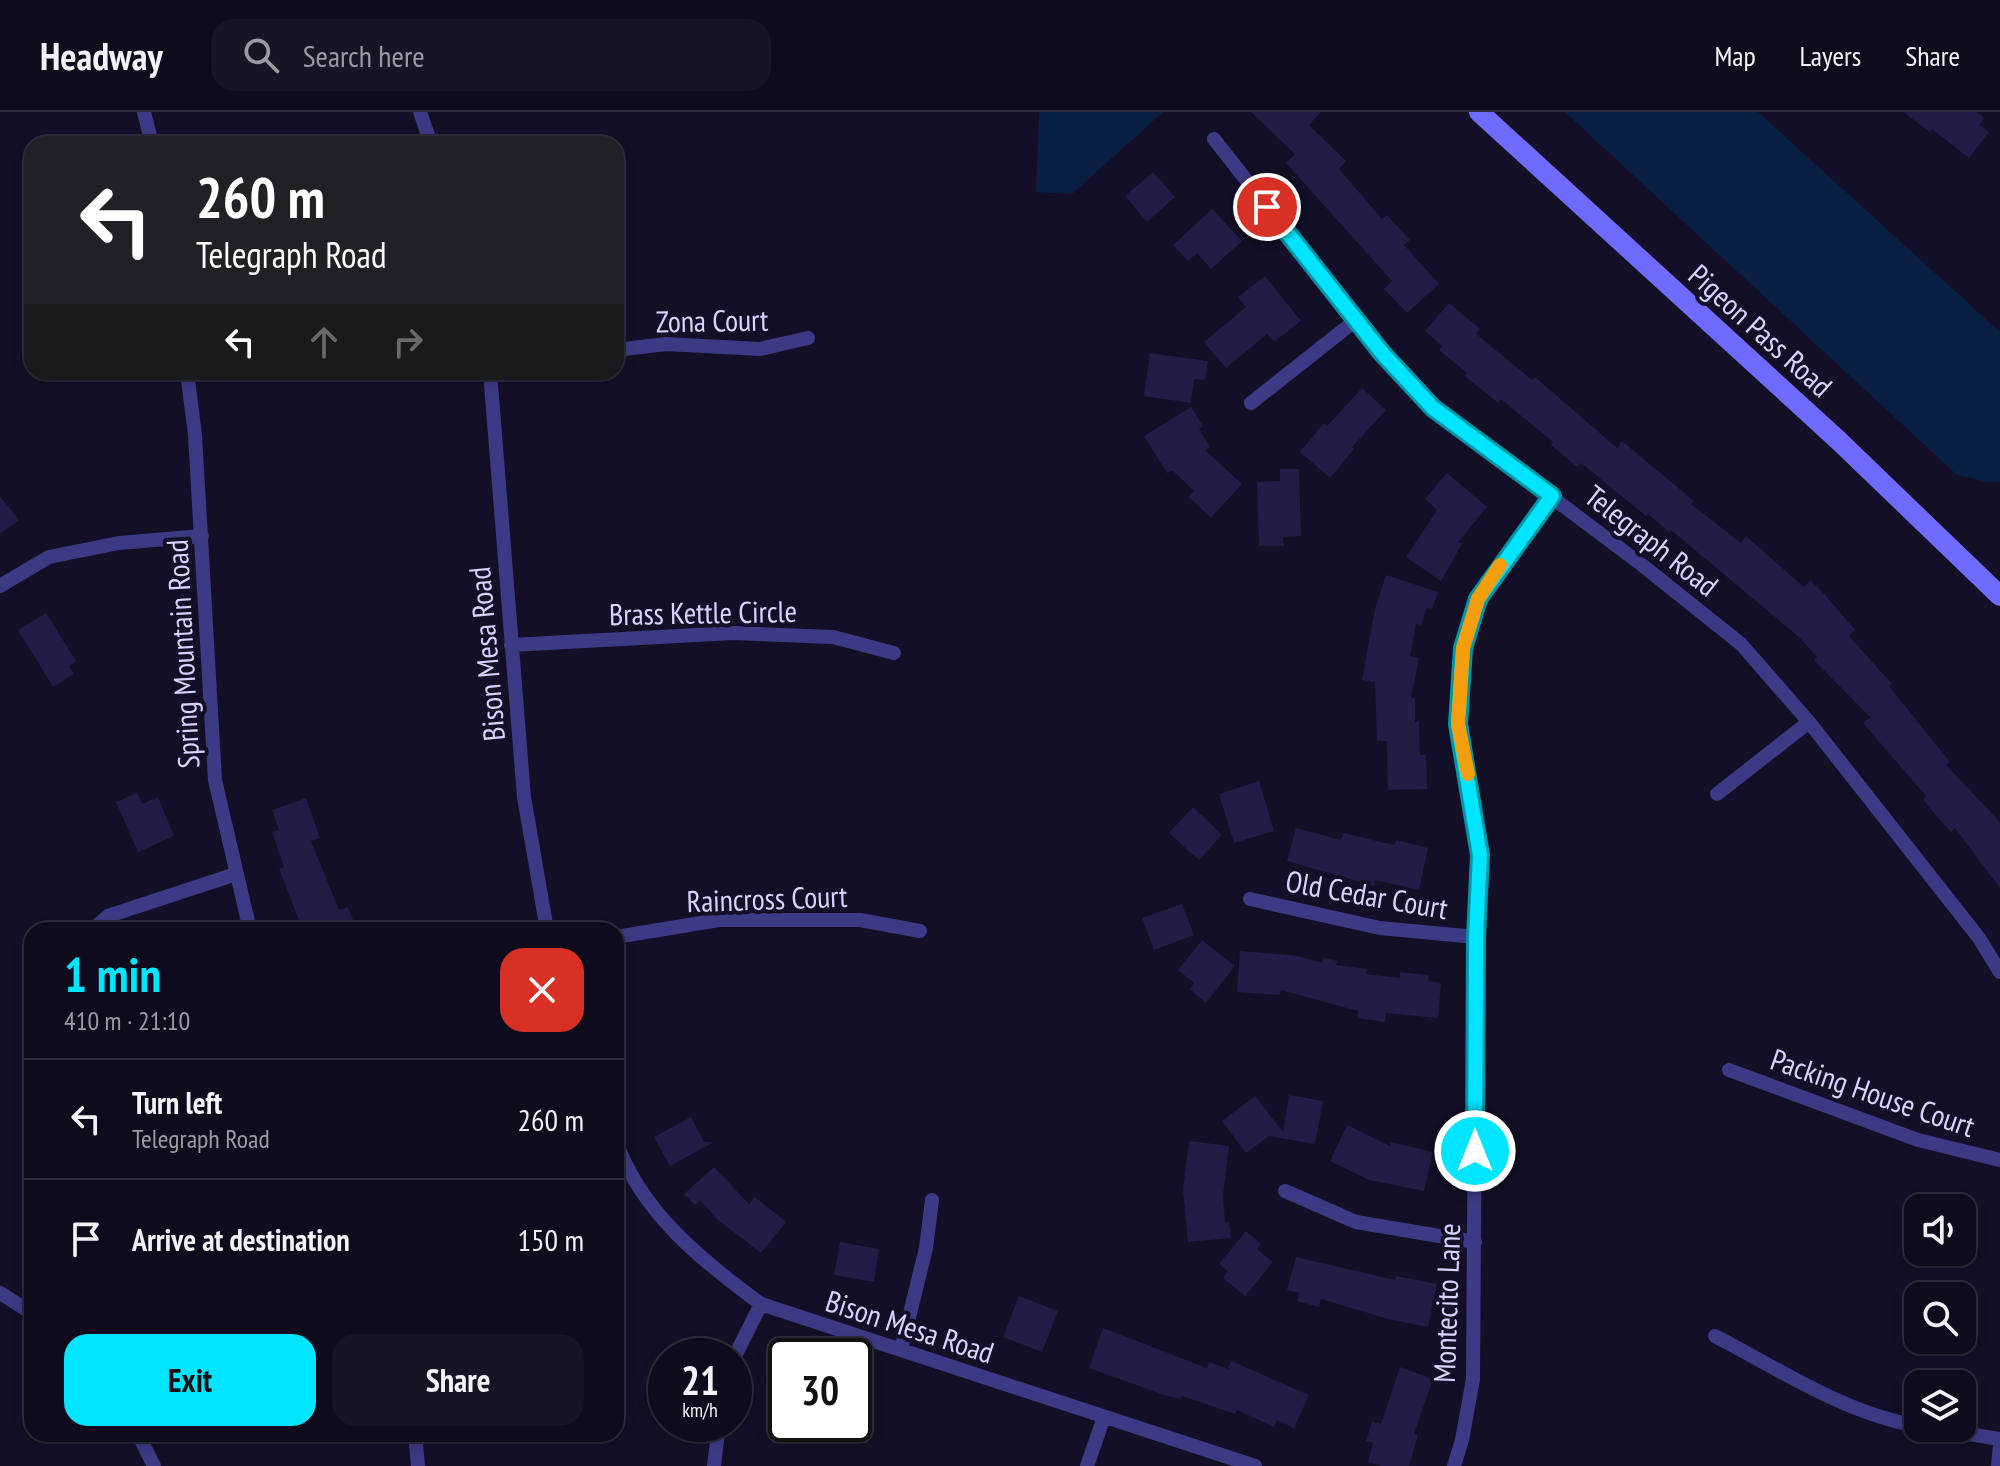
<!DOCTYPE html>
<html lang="en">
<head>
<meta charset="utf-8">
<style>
  body { margin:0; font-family:"PT Sans Narrow",sans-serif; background:#171425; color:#f1f3f6; height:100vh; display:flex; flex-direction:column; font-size:30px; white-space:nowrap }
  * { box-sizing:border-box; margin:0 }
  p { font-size:26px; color:#9b9ba3 }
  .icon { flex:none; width:44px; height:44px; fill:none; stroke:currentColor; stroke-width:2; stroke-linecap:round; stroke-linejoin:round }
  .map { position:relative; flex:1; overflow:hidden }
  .details { position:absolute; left:24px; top:810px; width:600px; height:520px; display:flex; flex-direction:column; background:#0e0b1c; border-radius:24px; box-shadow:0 4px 12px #0003,0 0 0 2px #2e2b3b }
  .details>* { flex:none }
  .top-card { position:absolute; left:24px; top:24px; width:600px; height:244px; border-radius:24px; box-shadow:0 4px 12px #0003,0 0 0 2px #2e2b3b; background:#202124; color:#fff; overflow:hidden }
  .controls { position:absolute; left:1904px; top:1082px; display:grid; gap:16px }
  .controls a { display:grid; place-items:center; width:72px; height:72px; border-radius:16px; background:#0e0b1c; box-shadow:0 4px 12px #0003,0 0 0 2px #2e2b3b; font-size:40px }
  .speed { position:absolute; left:648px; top:1226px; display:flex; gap:16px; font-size:40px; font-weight:700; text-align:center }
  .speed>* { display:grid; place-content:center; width:104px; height:104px; border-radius:50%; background:#0e0b1c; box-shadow:0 4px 12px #0003,0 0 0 2px #2e2b3b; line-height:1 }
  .speed small { font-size:20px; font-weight:400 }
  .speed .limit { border:4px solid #111; border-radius:12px; background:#fff; color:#111 }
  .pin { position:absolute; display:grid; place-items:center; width:68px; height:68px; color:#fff; margin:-34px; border:4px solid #fff; border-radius:50%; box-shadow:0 2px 8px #0007 }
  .me { position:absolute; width:88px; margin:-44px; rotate:0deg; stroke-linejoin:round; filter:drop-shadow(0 0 6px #0008) }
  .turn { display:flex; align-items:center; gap:28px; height:168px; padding:0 40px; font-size:36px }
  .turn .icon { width:104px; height:104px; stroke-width:2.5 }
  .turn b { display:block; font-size:56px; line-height:68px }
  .lanes { display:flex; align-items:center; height:76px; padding:0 40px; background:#0003; justify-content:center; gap:40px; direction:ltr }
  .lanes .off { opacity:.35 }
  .round { display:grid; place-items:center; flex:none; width:84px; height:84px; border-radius:24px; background:#171425 }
  .head { display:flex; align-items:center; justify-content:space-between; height:136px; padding:0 40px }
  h1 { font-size:48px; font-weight:700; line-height:60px; color:#00e5ff }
  .button { display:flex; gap:16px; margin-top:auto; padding:16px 40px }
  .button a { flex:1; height:92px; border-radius:24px; background:#00e5ff; color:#111; font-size:32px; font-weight:700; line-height:92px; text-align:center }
  .button a+a { background:#171425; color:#f1f3f6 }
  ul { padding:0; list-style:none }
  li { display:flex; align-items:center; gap:24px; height:120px; padding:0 40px; border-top:2px solid #2e2b3b }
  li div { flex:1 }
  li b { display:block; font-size:30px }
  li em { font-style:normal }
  header { display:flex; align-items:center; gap:48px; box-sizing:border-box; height:112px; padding:0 40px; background:#0e0b1c; border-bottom:2px solid #2e2b3b }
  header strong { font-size:38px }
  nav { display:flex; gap:44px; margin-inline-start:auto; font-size:28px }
  .search { width:560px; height:72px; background:#171425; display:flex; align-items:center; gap:20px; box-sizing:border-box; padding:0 28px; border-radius:24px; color:#9b9ba3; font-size:30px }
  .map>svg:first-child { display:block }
  .water { fill:#0a1f44 }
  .building { fill:#241b47 }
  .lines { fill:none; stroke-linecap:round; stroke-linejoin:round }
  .street { stroke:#3d3a85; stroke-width:14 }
  .secondary { stroke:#6f6bff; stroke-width:20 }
  .route-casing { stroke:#0095a6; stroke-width:20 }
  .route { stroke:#00e5ff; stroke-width:14 }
  .slow { stroke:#f59e0b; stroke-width:14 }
  .labels { text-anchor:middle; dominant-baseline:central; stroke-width:8; stroke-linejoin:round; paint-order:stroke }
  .street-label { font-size:30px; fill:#d9d4ff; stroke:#130f26 }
</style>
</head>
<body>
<header>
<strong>Headway</strong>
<div class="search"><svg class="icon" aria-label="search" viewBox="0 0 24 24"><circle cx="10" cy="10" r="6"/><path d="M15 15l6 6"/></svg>Search here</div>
<nav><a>Map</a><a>Layers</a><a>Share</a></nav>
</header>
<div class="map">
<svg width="2000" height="1354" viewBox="0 0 2000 1354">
  <rect width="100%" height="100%" fill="#130f26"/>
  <path class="water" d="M1039 0H1163L1072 82 1036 80Z
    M1565 0H1758L2000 220V370H1987L1957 363Z"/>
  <path class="building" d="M1251 0H1321L1309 13 1346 49 1339 57 1382 107 1387 103 1410 128 1404 133 1439 172 1407 201 1384 177 1392 169 1286 51 1295 42Z
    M1903 0H1977L1984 6 1979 13 1989 20 1969 46 1932 17 1930 20Z
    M1153 60 1175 85 1147 110 1125 84Z
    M1212 97 1242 129 1211 157 1197 141 1188 149 1173 133Z
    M1265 164 1301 209 1274 230 1267 222 1226 256 1204 230 1246 195 1238 185Z
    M1449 191 1480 217 1476 222 1532 268 1535 265 1617 336 1622 329 1694 389 1691 392 1741 431 1746 424 1804 475 1810 468 1826 484 1855 518 1849 524 1892 572 1889 574 1950 650 1946 653 2000 710V776L1955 716 1951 720 1938 706 1923 687 1926 684 1863 611 1870 605 1814 548 1817 545 1799 525 1671 418 1669 420 1648 402 1646 404 1581 351 1577 355 1551 333 1553 330 1501 287 1498 291 1465 264 1467 261 1439 238 1442 234 1425 219Z
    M1150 241 1208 249 1205 268 1194 267 1191 291 1144 284Z
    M1362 276 1386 298 1352 335 1354 337 1330 366 1300 340 1324 311 1327 314Z
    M1191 295 1203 314 1199 317 1210 335 1205 338 1242 372 1211 406 1189 385 1194 379 1172 358 1167 361 1144 324Z
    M1280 357H1299L1301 424 1283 425 1284 434H1259L1257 370 1280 369Z
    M1447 361 1487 395 1458 430 1462 432 1441 469 1406 445 1437 398 1425 387Z
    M0 384 19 408 0 422Z
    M1386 463 1438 480 1432 497 1427 496 1421 513 1416 512 1410 544 1419 546 1411 586H1415V610H1419L1420 643H1426L1427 677 1388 678 1387 629H1377L1375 570 1362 568 1375 497Z
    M46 501 76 549 69 554 74 562 53 575 18 518Z
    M1259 669 1274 719 1234 731 1219 682Z
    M137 681 142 692 158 685 174 724 138 740 116 690Z
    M306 686 320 726 311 729 339 798 348 795 357 818H303L279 757 284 755 272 720 279 718 272 698Z
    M1193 695 1222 723 1199 748 1169 721Z
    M1296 716 1341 728 1343 721 1394 733 1396 728 1428 736 1419 778 1375 768 1374 774 1287 749Z
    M1182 792 1194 823 1154 838 1142 806Z
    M1202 828 1235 854 1206 891 1190 877 1194 871 1178 858Z
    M1240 839 1298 844 1322 851 1323 845 1337 849 1336 853 1367 857 1366 862 1400 866V860L1429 863 1428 869 1441 871 1438 906 1386 901 1385 910 1357 906 1358 899 1281 878 1280 883 1237 880Z
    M1289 983 1323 989 1315 1032 1269 1024 1246 1041 1222 1009 1255 984 1283 1020Z
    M691 1005 704 1030H714L670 1054 654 1025Z
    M1347 1013 1390 1034 1391 1030 1433 1040 1424 1079 1369 1068 1330 1049Z
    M1189 1029 1229 1034 1223 1084 1225 1111 1229 1110 1231 1126 1188 1130 1183 1077Z
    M714 1055 749 1092 755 1085 786 1110 761 1141 718 1108 700 1088 695 1093 684 1082Z
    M1246 1119 1261 1132 1257 1137 1273 1150 1245 1184 1223 1166 1228 1159 1219 1152Z
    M840 1130 879 1137 874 1170 834 1163Z
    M1296 1145 1395 1168 1396 1164 1437 1172 1428 1215 1388 1207 1321 1187 1319 1195 1297 1189 1299 1181 1287 1178Z
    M1019 1184 1058 1199 1042 1240 1003 1225Z
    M1103 1216 1207 1256 1209 1250 1228 1257 1231 1249 1309 1283 1294 1316 1277 1308 1274 1315 1237 1298 1235 1302 1182 1284 1180 1287 1164 1283 1089 1256Z
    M1400 1255 1433 1267 1414 1322 1418 1323 1409 1354H1382L1368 1350 1373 1331 1366 1329 1372 1310 1381 1312Z"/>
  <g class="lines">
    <path class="street" d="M144 0 152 32
      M420 0 431 32
      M1214 27 1382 241 1433 296 1642 453 1741 532 1809 610 1979 826 2000 860
      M616 238 666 232 760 237 808 226
      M187 260 195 323 215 668 250 818
      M490 260 524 685 547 818
      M1251 291 1356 208
      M0 474 49 445 119 431 202 424
      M511 533 733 521 833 525 894 541
      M1717 682 1809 610
      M1250 787 1380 816 1476 825
      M92 818 108 804 236 762
      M616 825 719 808H860L920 819
      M1729 958 1918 1028 2000 1048
      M616 1029C641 1100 702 1149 761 1192L1255 1354
      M1285 1079 1356 1110 1475 1130
      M0 1181 32 1201
      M1715 1224C1780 1258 1846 1302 1918 1314
      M901 1238 926 1136 932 1088
      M734 1246 761 1192
      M1933 1316 2000 1327
      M138 1322 154 1354
      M415 1322 418 1354
      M714 1354 719 1312
      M1087 1354 1104 1305
      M1454 1354 1462 1328 1473 1267 1476 825 1480 743 1458 612 1463 536 1478 487 1552 384
      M1998 1354 2000 1334"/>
    <path class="secondary" d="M1479 0 1838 328 2000 484"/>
  </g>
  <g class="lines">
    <defs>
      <path id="route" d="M1267 95 1382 241 1433 296 1552 384 1478 487 1463 536 1458 612 1480 743 1476 825 1475 1039"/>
    </defs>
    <use href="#route" class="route-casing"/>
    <use href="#route" class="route"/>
    <path class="slow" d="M1468 662 1458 612 1463 536 1478 487 1500 453"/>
  </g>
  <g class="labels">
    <g class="street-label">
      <text transform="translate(712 208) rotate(-1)">Zona Court</text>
      <text transform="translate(1761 218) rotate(42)">Pigeon Pass Road</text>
      <text transform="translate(1652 428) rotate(38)">Telegraph Road</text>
      <text transform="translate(703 500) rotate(-1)">Brass Kettle Circle</text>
      <text transform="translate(182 542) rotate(-93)">Spring Mountain Road</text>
      <text transform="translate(486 542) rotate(-95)">Bison Mesa Road</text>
      <text transform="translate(1367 782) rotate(10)">Old Cedar Court</text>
      <text transform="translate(767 786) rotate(-2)">Raincross Court</text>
      <text transform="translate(1873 980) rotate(19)">Packing House Court</text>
      <text transform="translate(1446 1191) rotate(-88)">Montecito Lane</text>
      <text transform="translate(910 1214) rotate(18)">Bison Mesa Road</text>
    </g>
  </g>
</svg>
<div class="controls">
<a><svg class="icon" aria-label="sound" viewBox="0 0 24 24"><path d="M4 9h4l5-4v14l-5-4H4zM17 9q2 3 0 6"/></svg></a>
<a><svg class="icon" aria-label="search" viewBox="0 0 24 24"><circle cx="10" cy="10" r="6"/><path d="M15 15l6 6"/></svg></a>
<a><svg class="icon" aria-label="layers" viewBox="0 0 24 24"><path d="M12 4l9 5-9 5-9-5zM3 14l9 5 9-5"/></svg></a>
</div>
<div class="speed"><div>21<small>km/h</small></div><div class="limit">30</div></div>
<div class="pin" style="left:1267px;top:95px;background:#d93025"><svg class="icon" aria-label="arrive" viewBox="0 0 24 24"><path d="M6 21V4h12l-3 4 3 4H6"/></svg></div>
<svg class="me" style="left:1475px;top:1039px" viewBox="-20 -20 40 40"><circle r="17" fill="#00e5ff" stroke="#fff" stroke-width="3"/><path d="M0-11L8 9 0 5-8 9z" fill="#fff"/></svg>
<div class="top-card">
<div class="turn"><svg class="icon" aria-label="left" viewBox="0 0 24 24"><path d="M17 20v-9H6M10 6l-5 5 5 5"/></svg><div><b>260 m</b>Telegraph Road</div></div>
<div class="lanes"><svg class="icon" aria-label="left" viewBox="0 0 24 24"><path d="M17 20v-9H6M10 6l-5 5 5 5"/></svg><svg class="icon off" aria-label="ahead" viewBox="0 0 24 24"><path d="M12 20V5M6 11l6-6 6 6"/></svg><svg class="icon off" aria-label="right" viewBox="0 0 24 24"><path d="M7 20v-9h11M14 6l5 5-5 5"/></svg></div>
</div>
<section class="details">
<div class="head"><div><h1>1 min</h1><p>410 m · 21:10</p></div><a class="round" style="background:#d93025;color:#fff"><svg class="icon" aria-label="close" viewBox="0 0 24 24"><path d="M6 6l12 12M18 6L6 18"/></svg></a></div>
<ul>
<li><svg class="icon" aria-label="left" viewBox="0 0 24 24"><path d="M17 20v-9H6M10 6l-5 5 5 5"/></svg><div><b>Turn left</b><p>Telegraph Road</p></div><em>260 m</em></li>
<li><svg class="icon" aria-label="arrive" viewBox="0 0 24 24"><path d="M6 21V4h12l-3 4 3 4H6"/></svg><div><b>Arrive at destination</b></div><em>150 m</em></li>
</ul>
<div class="button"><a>Exit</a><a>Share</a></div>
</section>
</div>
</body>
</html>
